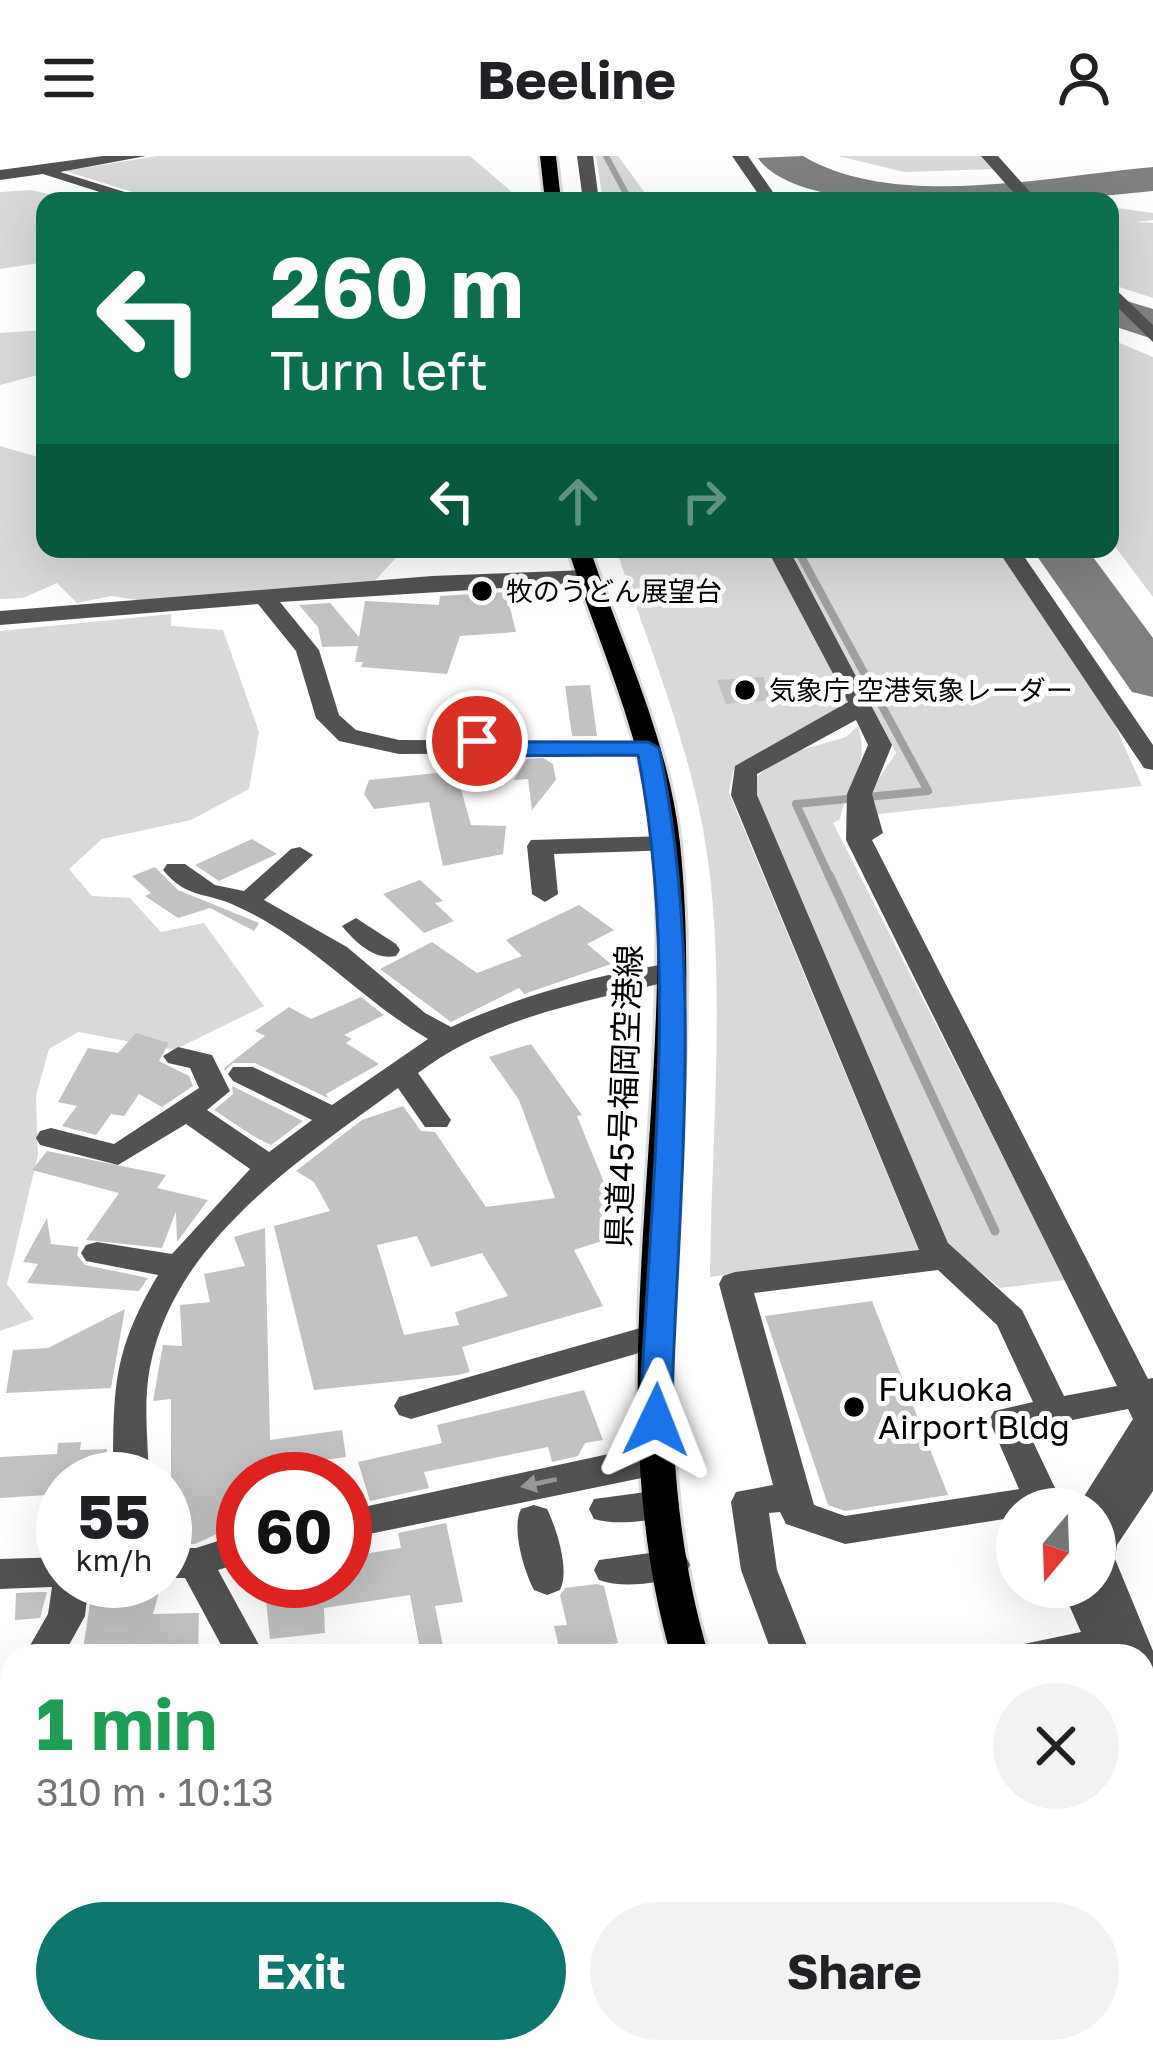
<!DOCTYPE html>
<html lang="en">
<head>
<meta charset="utf-8">
<style>
  body { margin:0; font-family:"Golos Text","Noto Sans JP",sans-serif; background:#f2f2f2; color:#202124; height:100vh; display:flex; flex-direction:column; font-size:45px; white-space:nowrap }
  * { box-sizing:border-box; margin:0 }
  p { font-size:39px; color:#757577 }
  .icon { flex:none; width:66px; height:66px; fill:none; stroke:currentColor; stroke-width:2; stroke-linecap:round; stroke-linejoin:round }
  .map { position:relative; flex:1; overflow:hidden }
  .side { position:absolute; left:0px; top:1488px; width:1155px; height:420px; display:flex; flex-direction:column; background:#fff; border-radius:36px 36px 0 0; box-shadow:0 12px 48px #0002 }
  .side>* { flex:none }
  .hud { position:absolute; left:36px; top:36px; width:1083px; height:366px; border-radius:24px; box-shadow:0 12px 48px #0002; background:#0b6e4f; color:#fff; overflow:hidden }
  .needle { width:78px; rotate:199deg }
  .controls { position:absolute; left:996px; top:1332px; display:grid; gap:24px }
  .controls a { display:grid; place-items:center; width:120px; height:120px; border-radius:50%; background:#fff; box-shadow:0 12px 48px #0002; font-size:60px }
  .speed { position:absolute; left:36px; top:1296px; display:flex; gap:24px; font-size:60px; font-weight:700; text-align:center }
  .speed>* { display:grid; place-content:center; width:156px; height:156px; border-radius:50%; background:#fff; box-shadow:0 12px 48px #0002; line-height:1 }
  .speed small { font-size:30px; font-weight:400 }
  .speed .limit { border:18px solid #d22; background:#fff; color:#111 }
  .pin { position:absolute; display:grid; place-items:center; width:102px; height:102px; color:#fff; margin:-51px; border:6px solid #fff; border-radius:50%; box-shadow:0 3px 12px #0007 }
  .me { position:absolute; width:132px; margin:-66px; rotate:2deg; stroke-linejoin:round; filter:drop-shadow(0 0 9px #0008) }
  .turn { display:flex; align-items:center; gap:42px; height:252px; padding:0 36px; font-size:54px }
  .turn .icon { width:156px; height:156px; stroke-width:2.5 }
  .turn b { display:block; font-size:84px; line-height:102px }
  .lanes { display:flex; align-items:center; height:114px; padding:0 36px; background:#0003; justify-content:center; gap:60px; direction:ltr }
  .lanes .off { opacity:.35 }
  .round { display:grid; place-items:center; flex:none; width:126px; height:126px; border-radius:63px; background:#f2f2f2 }
  .overview { display:flex; align-items:center; justify-content:space-between; height:204px; padding:0 36px }
  h1 { font-size:72px; font-weight:700; line-height:90px; color:#1e9e55 }
  .primary-button { display:flex; gap:24px; margin-top:auto; padding:24px 36px }
  .primary-button a { flex:1; height:138px; border-radius:72px; background:#0f766e; color:#fff; font-size:48px; font-weight:700; line-height:138px; text-align:center }
  .primary-button a+a { background:#f2f2f2; color:#202124 }
  header { display:flex; justify-content:space-between; align-items:center; height:156px; padding:0 36px; background:#fff; font-size:54px; font-weight:700 }
  .map>svg:first-child { display:block }
  .green { fill:#d9d9d9 }
  .lines { fill:none; stroke-linecap:round; stroke-linejoin:round }
  .stream-far2 { stroke:#a0a0a0; stroke-width:6 }
  .stream-far1 { stroke:#a0a0a0; stroke-width:8 }
  .stream { stroke:#a0a0a0; stroke-width:9 }
  .taxiway { fill:#808080; fill-rule:evenodd }
  .building { fill:#c2c2c2; fill-rule:evenodd }
  .major-casing { stroke:#dbdbdb; stroke-width:6 }
  .minor { fill:#525252; fill-rule:evenodd }
  .major { fill:#000; fill-rule:evenodd }
  .oneway { fill:#979797 }
  .route { fill:#1a73e8; stroke:#114b97; stroke-width:3 }
  .poi-dot { fill:#000; stroke:#fff; stroke-width:4.5 }
  .labels { text-anchor:middle; dominant-baseline:central; stroke-width:10; stroke-linejoin:round; paint-order:stroke }
  .far-poi-label { font-size:27px; fill:#000; stroke:#fff; text-anchor:start }
  .street-label { font-size:33px; fill:#000; stroke:#fff }
  .poi-label { font-size:33px; fill:#000; stroke:#fff; text-anchor:start }
</style>
</head>
<body>
<header><svg class="icon" aria-label="menu" viewBox="0 0 24 24"><path d="M4 6h16M4 12h16M4 18h16"/></svg>Beeline<svg class="icon" aria-label="person" viewBox="0 0 24 24"><circle cx="12" cy="8" r="4"/><path d="M4 21q1-7 8-7t8 7"/></svg></header>
<div class="map">
<svg width="1153" height="1908" viewBox="0 0 1153 1908">
  <rect width="100%" height="100%" fill="#fff"/>
  <path class="green" d="M157 0H470L522 45H162L65 15Z
    M596 0H618L651 45H603Z
    M838 0H984L996 13 904 16Z
    M31 34 78 45H45V106L0 113V36Z
    M1110 51 1153 57V64L1135 66 1153 67V142L1110 128Z
    M45 174V217L0 229V177Z
    M1110 183 1153 201V441L1110 384Z
    M0 290 45 303V393H404L370 430 170 449 111 440 77 447 57 427 23 442 0 443Z
    M616 393H769L849 544C816 575 771 587 733 614L729 637 919 1095 710 1121C711 985 727 824 706 691 690 589 649 490 616 393Z
    M789 393H1005L1103 542 1142 630 869 659 871 634 896 597Z
    M171 458V470L223 474 259 576 249 633 191 664 102 683 69 713 92 740 130 742 161 776 204 767 264 850 174 894 78 876 49 893 36 940 38 999 7 1128 34 1163 0 1175V475Z
    M858 570C871 609 847 626 840 663L833 667 1066 1124 1000 1132 950 1091 756 640 757 621 781 600 846 581Z"/>
  <g class="lines">
    <path class="stream-far2" d="M606 0 630 45"/>
    <path class="stream-far1" d="M797 393 928 635 796 648 830 722"/>
    <path class="stream" d="M829 719 995 1075"/>
    <path class="taxiway" d="M803 0C895 55 1050 20 1153 11V35C1072 43 806 72 758 2Z
      M1110 140 1153 153V183L1110 169Z
      M1032 393H1087L1153 482V541L1132 536Z"/>
  </g>
  <path class="building" d="M506 436 516 476 460 480 447 518 361 511 363 506H355L358 490 322 491 318 471 299 449 330 447 359 481 365 445 439 449 440 440Z
    M763 521 772 544 726 548 717 524Z
    M590 529 597 580H572L565 530Z
    M543 602 553 608 556 624 532 654 528 623 514 624 527 603Z
    M456 615 471 669 506 670 503 698 443 710 429 646 374 653 364 638 369 624Z
    M252 683 277 698 219 725 195 709Z
    M155 711 178 734 259 767 254 775 210 752 178 762 145 740 151 737 132 720Z
    M420 724 443 745 435 747 454 765 424 777 383 738Z
    M579 749 614 774 587 788 611 808 524 838 519 832 451 866 380 813 432 786 477 817 522 800 506 784Z
    M361 841 384 859 344 879 352 883 346 887 379 908 326 938 328 942 255 907H233L225 915 224 912 265 880 255 875 289 851 311 863Z
    M136 877 169 887 159 905 189 920 193 930 162 951 139 938 124 960 111 958 96 979 62 970 77 950 58 946 88 892 118 897Z
    M531 888 582 959 577 960 611 1044 605 1084 574 1094 603 1150 462 1191 470 1216 458 1219 314 1234 274 1070 330 1055 314 1026 296 1015 362 964 403 950 421 975 435 976 486 1051 555 1042 519 944 489 901ZM417 1080 431 1111 482 1097 508 1140 455 1156 459 1169 404 1179 377 1089Z
    M232 930 303 965 271 989 255 981 214 954 233 938Z
    M47 995 166 1019 157 1032 208 1044 177 1086 176 1055 162 1092 86 1084 119 1037 32 1014Z
    M47 1062 51 1088 79 1091 77 1099 85 1109 148 1122 139 1135 27 1127 38 1108 23 1106Z
    M265 1072 270 1284 342 1274 346 1301 266 1312 268 1323H243V1338L229 1340 228 1371 217 1372V1378L195 1388H165V1351L171 1350V1243L153 1245 163 1189 182 1190 180 1149 210 1146 204 1118 245 1110 234 1081Z
    M872 1145 948 1339 845 1355 828 1349 765 1160Z
    M125 1153 111 1232 6 1237 13 1194 48 1192Z
    M584 1234 603 1284 585 1287 578 1300 552 1306 548 1291 424 1316 429 1332 370 1345 358 1306 442 1287 437 1269Z
    M81 1286 80 1294 107 1293 105 1323H63V1338L0 1342V1301L57 1298 58 1287Z
    M446 1367 463 1446 435 1450 443 1490 420 1494 410 1439 324 1452 325 1477 270 1483 264 1425H345V1401L401 1392 398 1377Z
    M121 1426 161 1429 153 1458 199 1457 198 1497 82 1500 92 1434 118 1436Z
    M597 1428 604 1430 618 1487 560 1497 554 1470 567 1469 560 1439 565 1432Z
    M39 1436H47L40 1462 15 1464 16 1437Z"/>
  <g class="lines">
    <defs>
      <path id="major" d="M540 0H556L561 45H545Z
        M568 393H590C622 490 669 584 680 687 708 956 629 1237 709 1500H671C596 1240 674 957 654 691 646 587 599 491 568 393Z
        M804 1896H848L852 1908H808Z"/>
    </defs>
    <use href="#major" class="major-casing"/>
    <path class="minor" d="M103 0H146L60 16 154 45H128L43 18 0 24V14Z
      M577 0H593L599 45H583Z
      M732 0H748L779 45H763Z
      M981 0H998L1038 45H1021Z
      M1110 128 1153 169V186L1110 144Z
      M767 393H789L892 589 872 638 883 677 872 684 1148 1223 1153 1222V1335L1117 1389 1115 1403 1153 1495V1554L1143 1551V1500H1013L1019 1489 1081 1476 1061 1431H1095V1353H1076L1133 1263 1128 1253 1027 1273 1055 1332 1045 1353H1017V1361L845 1388 786 1368 780 1356 769 1357 777 1414 811 1500H773L741 1414 731 1346 736 1336 773 1329 719 1128 723 1120 735 1116 919 1094 731 639 735 610 848 546ZM856 564 868 589 847 638 846 684 1117 1230 1064 1240 1022 1154 948 1087 757 639V618ZM938 1114 997 1169 1033 1246 994 1255 989 1264 1019 1333 845 1360 814 1349 754 1137Z
      M997 393H1019L1153 589V614L1144 612Z
      M588 414 596 416V426L280 446 319 494 339 559 356 574 399 584 648 585 657 587V597L399 598 339 585 316 562 296 495 258 448 0 469V455L432 420Z
      M667 680 680 688 676 694 554 698 558 738 545 746 532 738 527 690 531 684Z
      M300 691 313 699 264 744 347 791 425 857 451 871C521 839 596 819 672 807L686 816 682 822C589 846 497 858 418 917L451 964 447 971H425L398 932C301 1003 175 1083 150 1211 143 1248 148 1286 149 1323H113C114 1233 111 1199 158 1119L86 1105 81 1097 86 1089 97 1086 172 1098 250 1013 186 968 118 1009 40 989 36 982 40 975 51 972 114 988 199 932 190 912 168 907 163 900 178 891 212 899 230 935 207 954 269 996 312 964 233 925 228 918 233 911H253L332 949 428 883C361 844 309 782 236 750 207 736 187 743 163 714L167 708H185L215 729 244 735 291 693Z
      M356 762 396 788 400 794 396 800C375 805 355 786 342 770Z
      M658 1167 670 1170 675 1179 670 1188 411 1263 399 1259 394 1250 399 1241Z
      M654 1294 666 1297 672 1307 666 1317 345 1383V1355L618 1296Z
      M661 1334 674 1338 679 1348 674 1358C651 1365 617 1370 594 1363L589 1353 594 1343Z
      M534 1349 547 1353C557 1373 570 1415 560 1434L547 1439 534 1434C524 1415 511 1372 521 1353Z
      M243 1377V1406L218 1414 265 1500H227L185 1422H165V1392H196Z
      M672 1394 685 1399 690 1409 685 1419C661 1427 623 1433 599 1424L594 1414 599 1404Z
      M63 1401V1425H89L85 1460 63 1500H24L48 1458 52 1431 0 1433V1403Z
      M12 1540V1598L0 1602V1544Z
      M1143 1559 1153 1563V1616L1143 1612Z
      M0 1699H12V1735H0Z
      M1153 1706V1744L1143 1746V1708Z
      M346 1896H390L391 1908H347Z
      M937 1896H981L986 1908H942Z"/>
    <use href="#major" class="major"/>
  </g>
  <defs><path id="oneway-solid" d="M-6-.8H1V-3.2L6.5 0L1 3.2V.8H-6Z" transform="scale(3)"/></defs>
  <use class="oneway" href="#oneway-solid" transform="translate(539 1327) rotate(168)"/>
  <path class="route" d="M477 579 488 586H648L659 592C705 811 678 1042 671 1264L656 1276 640 1264C649 1047 680 813 638 599L477 600 465 593 469 581Z"/>
  <g class="poi-dot">
    <circle cx="482" cy="435" r="12"/>
    <circle cx="745" cy="534" r="12"/>
    <circle cx="854" cy="1251" r="12"/>
  </g>
  <g class="labels">
    <g class="far-poi-label">
      <text x="506" y="435">牧のうどん展望台</text>
      <text x="769" y="534">気象庁 空港気象レーダー</text>
    </g>
    <g class="street-label">
      <text transform="translate(623 940) rotate(-88)">県道45号福岡空港線</text>
    </g>
    <g class="poi-label">
      <text x="878" y="1232">Fukuoka<tspan x="878" dy="38">Airport Bldg</tspan></text>
    </g>
  </g>
</svg>
<div class="controls">
<a><svg class="needle" viewBox="-14 -14 28 28"><path d="M0-13l5 13h-10z" fill="#e53935"/><path d="M0 13l5-13h-10z" fill="#757577"/></svg></a>
</div>
<div class="speed"><div>55<small>km/h</small></div><div class="limit">60</div></div>
<div class="pin" style="left:477px;top:585px;background:#d93025"><svg class="icon" aria-label="arrive" viewBox="0 0 24 24"><path d="M6 21V4h12l-3 4 3 4H6"/></svg></div>
<svg class="me" style="left:656px;top:1264px" viewBox="-20 -20 40 40"><path d="M0-17L14 15 0 8-14 15z" fill="#1a73e8" stroke="#fff" stroke-width="4"/></svg>
<div class="hud">
<div class="turn"><svg class="icon" aria-label="left" viewBox="0 0 24 24"><path d="M17 20v-9H6M10 6l-5 5 5 5"/></svg><div><b>260 m</b>Turn left</div></div>
<div class="lanes"><svg class="icon" aria-label="left" viewBox="0 0 24 24"><path d="M17 20v-9H6M10 6l-5 5 5 5"/></svg><svg class="icon off" aria-label="ahead" viewBox="0 0 24 24"><path d="M12 20V5M6 11l6-6 6 6"/></svg><svg class="icon off" aria-label="right" viewBox="0 0 24 24"><path d="M7 20v-9h11M14 6l5 5-5 5"/></svg></div>
</div>
<section class="side">
<div class="overview"><div><h1>1 min</h1><p>310 m · 10:13</p></div><a class="round"><svg class="icon" aria-label="close" viewBox="0 0 24 24"><path d="M6 6l12 12M18 6L6 18"/></svg></a></div>
<div class="primary-button"><a>Exit</a><a>Share</a></div>
</section>
</div>
</body>
</html>
